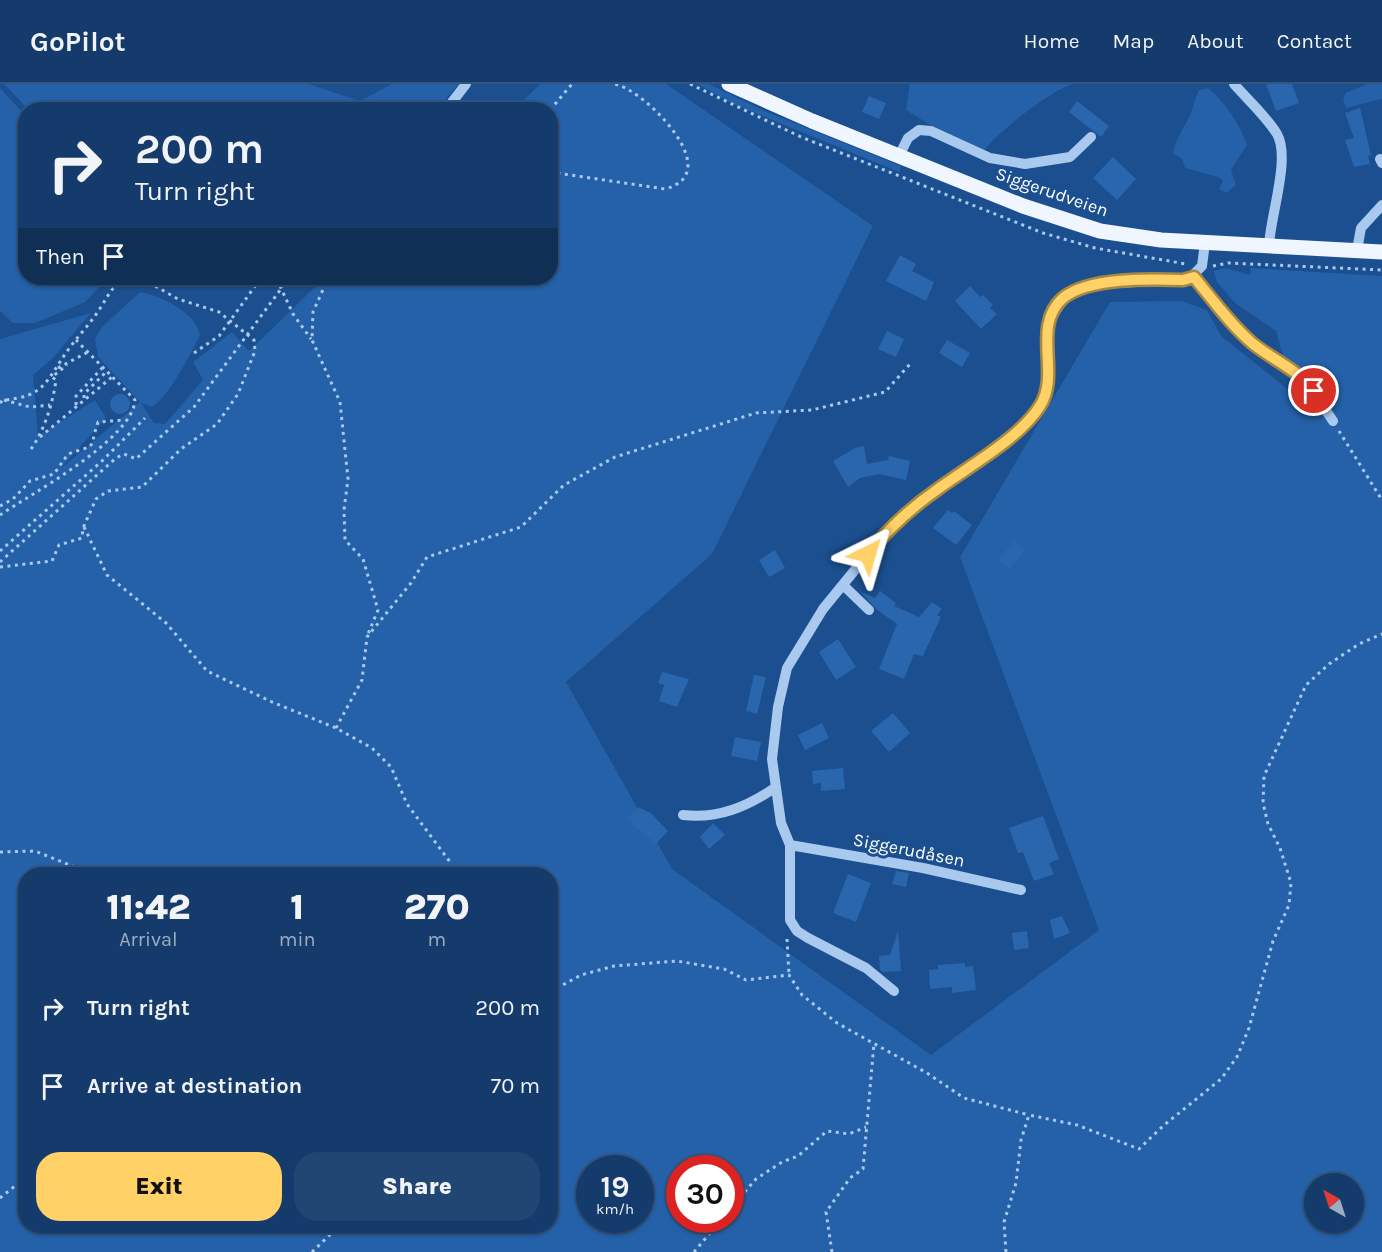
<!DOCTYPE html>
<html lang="en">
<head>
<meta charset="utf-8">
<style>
  body { margin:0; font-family:Karla,sans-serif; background:#214673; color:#f1f3f6; height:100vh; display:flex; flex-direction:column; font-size:22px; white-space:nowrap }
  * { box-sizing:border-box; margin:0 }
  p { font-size:20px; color:#9dadc1 }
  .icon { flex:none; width:33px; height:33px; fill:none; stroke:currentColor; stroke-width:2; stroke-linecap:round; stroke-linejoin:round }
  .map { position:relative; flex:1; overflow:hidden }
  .panel { position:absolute; left:18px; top:783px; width:540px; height:366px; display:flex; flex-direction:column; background:#143b6b; border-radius:24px; box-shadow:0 2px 4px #0004,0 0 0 2px #33557e }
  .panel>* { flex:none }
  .guide { position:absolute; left:18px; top:18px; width:540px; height:183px; border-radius:24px; box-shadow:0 2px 4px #0004,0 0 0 2px #33557e; background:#143b6b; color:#f1f3f6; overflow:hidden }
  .needle { width:39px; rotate:321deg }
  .tools { position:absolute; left:1304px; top:1089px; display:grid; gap:12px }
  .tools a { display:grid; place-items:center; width:60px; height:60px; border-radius:50%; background:#143b6b; box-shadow:0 2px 4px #0004,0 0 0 2px #33557e; font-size:30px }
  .speed { position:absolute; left:576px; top:1071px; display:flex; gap:12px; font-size:30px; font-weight:700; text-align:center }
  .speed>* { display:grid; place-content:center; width:78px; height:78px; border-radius:50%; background:#143b6b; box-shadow:0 2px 4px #0004,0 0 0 2px #33557e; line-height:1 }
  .speed small { font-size:15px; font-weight:400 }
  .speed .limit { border:9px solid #d22; background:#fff; color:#111 }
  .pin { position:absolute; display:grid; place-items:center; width:51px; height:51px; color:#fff; margin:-26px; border:3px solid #fff; border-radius:50%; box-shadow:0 2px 6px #0007 }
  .me { position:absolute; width:66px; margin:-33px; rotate:40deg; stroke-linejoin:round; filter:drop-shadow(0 0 4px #0008) }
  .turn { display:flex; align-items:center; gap:21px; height:126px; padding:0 18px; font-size:27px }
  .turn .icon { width:78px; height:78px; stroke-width:2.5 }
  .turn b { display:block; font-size:42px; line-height:51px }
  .then { display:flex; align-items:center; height:57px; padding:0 18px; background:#0003; gap:12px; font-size:22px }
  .eta { display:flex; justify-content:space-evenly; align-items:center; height:102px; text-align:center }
  .eta b { font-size:36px; font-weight:800; line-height:42px }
  .cta { display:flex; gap:12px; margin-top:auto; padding:12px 18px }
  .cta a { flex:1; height:69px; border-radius:24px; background:#ffd166; color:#111; font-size:24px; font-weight:800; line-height:69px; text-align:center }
  .cta a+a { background:#214673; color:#f1f3f6 }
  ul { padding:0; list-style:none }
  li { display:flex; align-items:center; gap:18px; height:78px; padding:0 18px }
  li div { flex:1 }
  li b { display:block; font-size:22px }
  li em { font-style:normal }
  header { display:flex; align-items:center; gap:36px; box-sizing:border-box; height:84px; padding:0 30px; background:#143b6b; border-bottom:2px solid #33557e }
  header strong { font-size:28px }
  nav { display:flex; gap:33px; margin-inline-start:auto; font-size:21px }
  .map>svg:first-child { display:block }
  .green { fill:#2461a8; fill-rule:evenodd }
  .building { fill:#2a66ad }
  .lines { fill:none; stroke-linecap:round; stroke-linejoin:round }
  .path { stroke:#a9c9ee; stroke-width:3; stroke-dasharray:3 4.5; stroke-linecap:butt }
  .minor { stroke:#a9c9ee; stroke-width:10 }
  .major { stroke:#f0f6ff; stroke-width:15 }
  .route-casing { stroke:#a68842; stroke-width:15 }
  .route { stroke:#ffd166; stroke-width:10 }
  .labels { text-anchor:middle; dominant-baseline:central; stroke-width:6; stroke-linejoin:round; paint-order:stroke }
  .street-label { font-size:18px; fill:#fff; stroke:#1b4f8f }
</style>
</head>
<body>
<header>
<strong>GoPilot</strong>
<nav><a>Home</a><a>Map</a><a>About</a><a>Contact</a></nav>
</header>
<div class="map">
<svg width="1382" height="1168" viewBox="0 0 1382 1168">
  <rect width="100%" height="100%" fill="#1b4f8f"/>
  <path class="green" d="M4 0H309L360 17 392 0H459L437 25 29 26Z
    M540 0H666L873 142 712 470 566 598 672 785 931 971 1099 846 960 473 1110 218 1181 217 1207 226 1221 252 1294 310 1276 247 1235 219 1217 198 1214 187 1225 184 1250 191 1251 184 1382 192V1168H0V255L91 229 53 274 33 291 38 352 95 316 106 334 59 386 140 318 98 273 95 255 102 243 140 208C161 212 196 228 200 251 191 269 169 313 152 323L141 319 154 339 165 340 203 296 193 278 232 248 249 267 318 200V194H550V26L515 25ZM26 790H550V1142H26ZM590 1084H640V1136H590ZM680 1084H730V1136H680ZM1314 1100H1353V1138H1314Z
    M697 0H709L762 26 901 82 899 88 736 21Z
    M910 0H1073C1053 5 996 49 984 67L945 50 906 26Z
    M1367 0H1382V15L1346 24 1343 15 1346 9Z
    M0 4 25 31 26 194H108L85 218 35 239H13L0 227Z
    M1208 4C1226 19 1239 39 1247 61L1231 86 1236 101 1226 109 1219 105 1223 97 1218 93 1185 84 1182 75 1173 69C1176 53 1185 43 1191 29 1194 21 1195 14 1199 6Z"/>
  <path class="building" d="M1266 0H1292L1299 19 1276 27Z
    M869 12 886 19 879 35 862 28Z
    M1077 17 1109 42 1101 53 1069 28Z
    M1360 24 1371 71 1368 72 1370 80 1354 83 1345 56 1354 54 1345 29Z
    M1113 73 1136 95 1117 116 1093 94Z
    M900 171 916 180 912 187 934 198 926 217 886 197Z
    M970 202 980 213 983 211 993 221 990 224 997 230 981 245 955 217Z
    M887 247 904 255 896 273 878 265Z
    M947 256 970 269 962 283 939 269Z
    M110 320a10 10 0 1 1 20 0a10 10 0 1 1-20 0Z
    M864 362 867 380 888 376 889 372 910 377 906 396 879 390 860 394 848 403 833 377 855 364Z
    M948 426 952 429 954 427 972 441 956 461 933 444Z
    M1014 457 1025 466 1009 485 998 476Z
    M775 466 785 484 769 493 759 476Z
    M880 507 896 519 894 522 919 533 932 518 942 525 937 531 941 533 923 572 914 570 904 595 879 585 897 540 876 525 861 508 875 514Z
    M838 555 856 583 836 596 819 568Z
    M662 588 689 595 677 623 659 617 664 601 658 599Z
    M754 591 766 593 757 630 746 627Z
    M893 629 910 649 889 668 871 647Z
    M822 639 829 654 805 666 798 651Z
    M735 653 761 658 757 677 731 672Z
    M843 684 845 705 821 707V699L813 700 812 687Z
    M638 723 651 729 668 747 656 760 631 739 633 737 628 734Z
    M1043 732 1059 775 1049 779 1054 790 1034 797 1023 768 1018 769 1009 744Z
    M713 739 725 751 709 765 700 753Z
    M896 787 909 789 906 803 892 800Z
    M848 790 871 799 856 838 833 829Z
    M1062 832 1070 849 1054 855 1050 836Z
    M898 847 901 887 883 888 880 886 879 872 890 871Z
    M1027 847 1029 864 1014 866 1012 849Z
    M965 879V883L973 882 976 906 952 909V903L930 905 929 886 938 885V881Z"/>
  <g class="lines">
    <path class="path" d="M690 0 801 53 1043 149 1095 164 1186 180
      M550 26 572 0
      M550 88 665 105C722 90 658 23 632 8 627 4 621 2 615 0
      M1213 182 1228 179 1382 186
      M321 194 326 199 313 228 312 256 340 318 348 395 344 426 345 456 363 475 378 526 368 550
      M280 202 293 230 311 255
      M194 269 219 252 261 194
      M58 284 88 268
      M84 314V310L107 287
      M4 316 30 323 50 321
      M0 319 3 316C45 313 46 297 68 266 78 252 90 240 99 226 108 213 112 199 129 194
      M76 321V312L103 283
      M1339 347 1382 416
      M40 353 112 293
      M31 365C44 347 53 319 56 296L52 293 67 281
      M0 422 13 415 30 397 54 390 68 370C99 359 88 368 98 338L125 336
      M0 431C31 410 133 355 135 316L76 256
      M84 443 107 491 166 539 207 587 272 618 336 644 372 664 391 683 407 720 450 778V790
      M0 467 102 377 145 334
      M0 478 116 374 124 370 136 375 194 323 289 194
      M0 483 52 477 59 461 82 454 83 444 96 415 108 407 142 403 181 365 217 340 238 310 255 267 254 256 219 228 178 215 141 194
      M336 644 362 596 367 553 411 499 427 473 521 443 564 401 615 373 756 329 812 326 885 308 910 280
      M0 768 35 767 92 790
      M787 855 789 891
      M550 908 581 891 614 882 677 877 724 885 746 896 789 891 802 911 837 939 927 989 964 1014 1029 1031
      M0 1114 26 1093
      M730 1125 756 1095 782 1078 798 1072 827 1047 849 1050 866 1043
      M312 1168 339 1142
      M694 1168 721 1136
      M832 1168 826 1128 850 1094 863 1085 874 959
      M1006 1168 1004 1138 1016 1099 1021 1056 1029 1031 1077 1041 1139 1065 1163 1042 1221 995 1237 973 1249 944 1273 857 1289 821 1291 799 1280 764 1268 740 1263 719 1264 692 1306 601 1329 580 1359 560 1382 550"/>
    <path class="minor" d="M1234 0C1248 16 1266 32 1277 50 1291 74 1270 133 1269 162
      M446 26 466 0
      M899 72 908 54 919 46 931 47 990 74 1025 80 1070 73 1091 53
      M1380 75 1382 79
      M1357 166 1361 144 1382 121
      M1194 193 1242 250 1306 297 1333 337
      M844 502 869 526
      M683 731C718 735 747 723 776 703
      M790 761 923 784 1021 806
      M894 907 866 884 808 854 797 847 790 836V761L781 739 772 675 778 623 787 584 823 525 881 454 911 425 976 381 1024 340 1040 323 1048 301 1047 257 1050 236 1064 214 1079 205 1100 200 1189 195 1202 182 1205 159"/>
    <path class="major" d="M729 0 812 37 1023 122 1100 147 1161 156 1382 168"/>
  </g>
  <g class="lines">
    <defs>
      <path id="route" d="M868 470C888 445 912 423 938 405 969 382 1019 355 1040 322 1061 290 1031 242 1063 214 1089 193 1151 195 1183 196L1194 193C1212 215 1230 240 1252 259 1273 276 1297 285 1314 307"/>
    </defs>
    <use href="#route" class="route-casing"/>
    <use href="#route" class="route"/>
  </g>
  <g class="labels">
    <g class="street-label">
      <text transform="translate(1052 108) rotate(19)">Siggerudveien</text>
      <text transform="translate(909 766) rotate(11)">Siggerudåsen</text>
    </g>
  </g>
</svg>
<div class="tools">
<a><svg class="needle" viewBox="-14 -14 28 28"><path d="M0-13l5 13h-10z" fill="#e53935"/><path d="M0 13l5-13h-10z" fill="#9dadc1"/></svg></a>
</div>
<div class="speed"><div>19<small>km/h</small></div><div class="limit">30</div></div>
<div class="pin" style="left:1314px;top:307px;background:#d93025"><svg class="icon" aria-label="arrive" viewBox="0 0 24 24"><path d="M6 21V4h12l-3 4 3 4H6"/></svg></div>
<svg class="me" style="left:868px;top:470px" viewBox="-20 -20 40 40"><path d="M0-17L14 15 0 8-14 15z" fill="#ffd166" stroke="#fff" stroke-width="4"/></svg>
<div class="guide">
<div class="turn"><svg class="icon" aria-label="right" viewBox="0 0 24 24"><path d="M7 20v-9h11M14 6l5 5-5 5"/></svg><div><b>200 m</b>Turn right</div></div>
<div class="then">Then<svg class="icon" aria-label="arrive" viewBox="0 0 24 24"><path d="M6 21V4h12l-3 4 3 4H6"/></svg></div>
</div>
<section class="panel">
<div class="eta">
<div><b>11:42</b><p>Arrival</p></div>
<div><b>1</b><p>min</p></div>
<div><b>270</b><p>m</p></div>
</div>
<ul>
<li><svg class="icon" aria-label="right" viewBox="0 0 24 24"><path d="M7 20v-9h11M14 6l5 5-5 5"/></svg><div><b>Turn right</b></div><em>200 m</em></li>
<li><svg class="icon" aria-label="arrive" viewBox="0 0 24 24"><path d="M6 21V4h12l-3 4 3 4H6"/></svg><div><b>Arrive at destination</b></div><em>70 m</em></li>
</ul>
<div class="cta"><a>Exit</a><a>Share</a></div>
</section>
</div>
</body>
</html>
